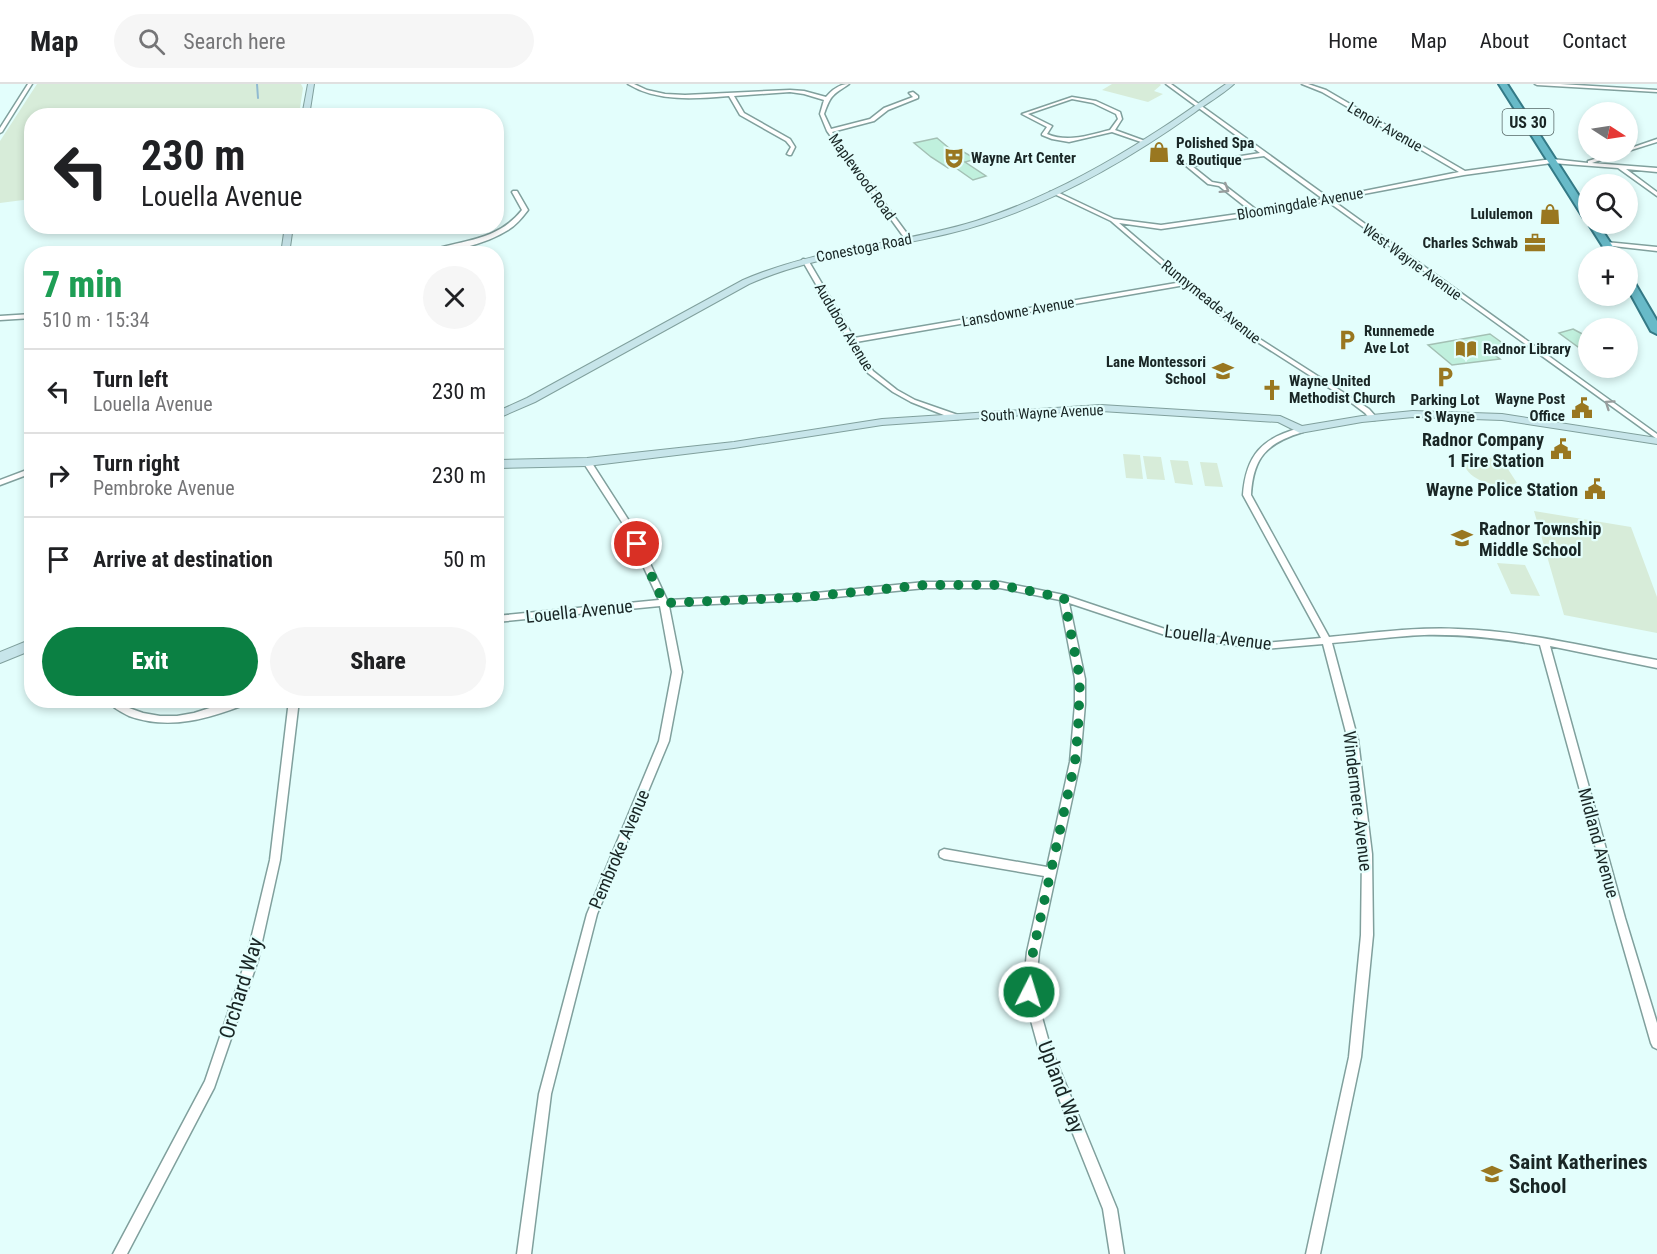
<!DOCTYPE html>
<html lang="en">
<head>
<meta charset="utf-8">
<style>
  body { margin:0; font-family:"Roboto Condensed",sans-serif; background:#f6f6f6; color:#202124; height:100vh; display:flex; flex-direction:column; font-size:22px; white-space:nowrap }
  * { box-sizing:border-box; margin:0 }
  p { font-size:20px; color:#757577 }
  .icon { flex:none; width:33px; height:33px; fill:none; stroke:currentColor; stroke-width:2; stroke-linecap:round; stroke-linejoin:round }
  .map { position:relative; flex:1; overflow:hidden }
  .panel { position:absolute; left:24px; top:162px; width:480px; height:462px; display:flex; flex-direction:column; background:#fff; border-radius:24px; box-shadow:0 3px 9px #0003 }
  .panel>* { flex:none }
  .top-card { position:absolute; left:24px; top:24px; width:480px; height:126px; border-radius:24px; box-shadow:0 3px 9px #0003; background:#fff; color:#202124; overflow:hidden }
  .needle { width:39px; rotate:102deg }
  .fabs { position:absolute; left:1578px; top:18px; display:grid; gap:12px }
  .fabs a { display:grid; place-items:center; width:60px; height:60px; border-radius:50%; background:#fff; box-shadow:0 3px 9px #0003; font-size:30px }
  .pin { position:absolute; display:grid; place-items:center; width:51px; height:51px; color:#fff; margin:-26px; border:3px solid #fff; border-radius:50%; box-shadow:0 2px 6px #0007 }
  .me { position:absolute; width:66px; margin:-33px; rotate:5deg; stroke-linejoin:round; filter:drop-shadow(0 0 4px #0008) }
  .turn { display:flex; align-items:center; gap:21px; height:126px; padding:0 18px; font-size:27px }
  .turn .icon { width:78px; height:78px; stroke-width:2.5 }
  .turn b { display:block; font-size:42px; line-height:51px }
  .round { display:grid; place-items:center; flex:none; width:63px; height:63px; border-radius:32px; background:#f6f6f6 }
  .head { display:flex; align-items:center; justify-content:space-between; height:102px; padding:0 18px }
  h1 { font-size:36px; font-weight:800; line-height:45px; color:#1e9e55 }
  .button { display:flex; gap:12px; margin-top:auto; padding:12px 18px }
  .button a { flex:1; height:69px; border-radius:36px; background:#0b8043; color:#fff; font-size:24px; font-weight:800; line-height:69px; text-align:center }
  .button a+a { background:#f6f6f6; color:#202124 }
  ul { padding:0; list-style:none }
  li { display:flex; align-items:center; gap:18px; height:84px; padding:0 18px; border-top:2px solid #e0e0e0 }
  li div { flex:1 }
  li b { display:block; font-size:22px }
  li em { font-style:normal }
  header { display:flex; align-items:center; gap:36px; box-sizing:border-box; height:84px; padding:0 30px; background:#fff; border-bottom:2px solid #e0e0e0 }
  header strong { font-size:28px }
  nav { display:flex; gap:33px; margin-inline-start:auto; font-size:21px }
  .search { width:420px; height:54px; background:#f6f6f6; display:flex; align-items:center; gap:15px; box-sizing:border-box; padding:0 21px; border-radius:33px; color:#757577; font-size:22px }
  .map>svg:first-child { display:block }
  .green { fill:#d7ecd9 }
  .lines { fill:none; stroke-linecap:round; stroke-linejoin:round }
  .stream { stroke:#90bad1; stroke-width:2 }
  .building { fill:#c0f0dd; stroke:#a3c0b4; stroke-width:1.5 }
  .minor-casing { stroke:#80a09d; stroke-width:3 }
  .secondary-casing { stroke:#80a09d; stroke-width:2 }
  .trunk-casing { stroke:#347a86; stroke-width:4 }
  .minor { fill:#fff; fill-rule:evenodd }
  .secondary { fill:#c7e5ea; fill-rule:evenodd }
  .trunk { fill:#68bac8; fill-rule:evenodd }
  .oneway { stroke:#989d9d }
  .route { stroke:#0b8043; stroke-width:10; stroke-dasharray:0 18 }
  .labels { text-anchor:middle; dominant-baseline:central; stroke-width:4.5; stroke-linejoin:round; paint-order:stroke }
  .far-street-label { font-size:15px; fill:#192625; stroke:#e3fefc }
  .far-poi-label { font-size:15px; font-weight:bold; fill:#192625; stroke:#e3fefc; text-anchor:start }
  .shield { fill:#e3fefc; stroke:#566766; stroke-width:1.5 }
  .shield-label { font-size:16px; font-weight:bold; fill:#192625 }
  .poi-label { font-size:18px; font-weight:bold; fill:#192625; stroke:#e3fefc; text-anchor:end }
  .street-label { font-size:18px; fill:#192625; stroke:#e3fefc }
  .near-street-label { font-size:21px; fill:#192625; stroke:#e3fefc }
  .near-poi-label { font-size:21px; font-weight:bold; fill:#192625; stroke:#e3fefc; text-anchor:start }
</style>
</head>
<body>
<header>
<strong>Map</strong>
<div class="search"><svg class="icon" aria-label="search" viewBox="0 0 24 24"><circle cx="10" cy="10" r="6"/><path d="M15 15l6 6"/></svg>Search here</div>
<nav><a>Home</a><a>Map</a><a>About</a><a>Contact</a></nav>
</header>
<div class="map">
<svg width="1657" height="1170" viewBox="0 0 1657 1170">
  <rect width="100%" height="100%" fill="#e3fefc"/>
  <path class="green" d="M37 0H301L303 4 299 31 32 32 31 115 0 119V57Z
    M1112 0H1160L1161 1 1154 7 1163 10 1148 18 1102 6Z
    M1123 370 1140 371 1143 395 1126 394Z
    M1143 372 1161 373 1165 396 1147 395Z
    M1498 372 1505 375 1504 379 1517 399C1500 406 1463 397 1463 374H1494Z
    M1170 376 1188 377 1193 401 1175 399Z
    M1200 378 1217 379 1223 403 1205 402Z
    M1534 427 1631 443 1657 513V549L1564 531Z
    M1497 479 1525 481 1540 512 1511 510Z"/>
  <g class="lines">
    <path class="stream" d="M257 0 258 14"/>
  </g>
  <path class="building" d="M937 54 955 69 962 67 976 75 965 78 986 92 973 96 953 82 948 84 931 73 914 59Z
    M1573 245 1588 253V261L1578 263 1559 249Z
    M1490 250 1508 263 1489 267 1500 275 1452 281 1428 261Z"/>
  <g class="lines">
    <defs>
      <path id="minor" d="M28 0H32L2 48 0 49V44Z
        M628 0H634L647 6 665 10 685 11 790 6 804 7 826 13C832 6 839 0 849 0 833 11 831 10 824 30L831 45 870 35 884 24 913 13 909 9 913 8 918 12V14L888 26 874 37 832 48 911 155 906 156 827 47 820 30 824 16 804 10 790 8 734 12 744 29 790 55 795 63 791 71H789L787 70 791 63 786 57 740 31 729 12C696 15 657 18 628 0Z
        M1166 0H1171L1329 114 1459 88 1322 8 1302 0H1308L1326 6 1465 87 1552 75 1588 79V77L1618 68H1624L1592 79 1657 84V88L1626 85 1657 108V112L1618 84 1552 79 1464 91 1332 116 1657 350V355L1327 117 1257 131 1161 145 1119 139 1241 243 1349 312 1369 325 1377 334 1375 336H1371L1365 329 1345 314 1237 245 1185 201 856 258 873 287 897 306 915 316 958 331V335H954L911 318 893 308 868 289 850 259 847 257 848 256 802 176 803 175 808 176 854 254 1182 198 1111 137 1050 108 1055 107 1114 135 1161 141 1252 128 1219 102 1208 100 1185 81 1260 69ZM1264 72 1323 115 1258 127 1223 100 1212 98 1192 82Z
        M1535 0H1560L1657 6V8L1537 1Z
        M1072 13 1096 17 1120 28 1122 35 1115 46 1148 58 1144 59 1112 48 1069 58 1052 55 1042 51V50L1047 43 1022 30ZM1072 15 1093 19 1116 30 1118 35 1110 46C1089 51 1068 59 1047 50L1052 42 1028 30Z
        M1657 55V58L1628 67V65Z
        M513 107H517L528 126C522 134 516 141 508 146 486 160 446 170 420 170 457 155 495 160 522 126L512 108Z
        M1606 158 1657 163V167L1604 161V159Z
        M32 230V234L0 236V232Z
        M1300 344H1303V348C1267 359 1253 373 1251 411L1329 553C1372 549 1415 543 1458 545 1525 547 1591 564 1657 576V584L1550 562 1625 834 1657 939V965L1653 963 1651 959 1615 834 1540 561C1502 555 1464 550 1424 551 1394 552 1362 557 1332 559L1358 656 1372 770 1373 851 1361 973 1320 1170H1306L1349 973 1361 851 1362 770 1348 656 1323 560 1263 565 1171 553 1069 519 1085 595V620L1080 678 1039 868 1035 908 1050 962 1117 1125 1124 1170H1110L1103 1125 1038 962 1023 908 1027 868 1044 792 944 775 940 773 939 770 940 767 944 765 1047 783 1070 678 1075 620V595L1060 516 1000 504H925L806 516 669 522 682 588 669 657 597 830 551 1010 531 1170H517L539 1010 587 830 659 657 672 588 660 522 496 538V532L659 516 625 443 583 378 584 376H590L633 443 667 516 806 510 925 498H1000L1064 511 1171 547 1263 559 1321 554 1243 411C1246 371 1262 354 1300 344Z
        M32 384V389L0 401V396Z
        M106 616H118L129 624 143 629 160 632H177L194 629 235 616H250L249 619C210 634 171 647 129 632 121 628 112 623 106 616Z
        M289 616H299L280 776 258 876 214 1004 127 1170H113L205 997 246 876 270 776Z"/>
      <path id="secondary" d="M308 0H314L309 32H302Z
        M1226 0H1234C1222 11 1207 19 1194 29 1121 81 1038 128 951 149 882 166 815 171 749 200L535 318 496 335V328L527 314 743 196C819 163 898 161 976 137 1038 117 1097 86 1151 51 1177 35 1201 17 1226 0Z
        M285 142H293L289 170H281Z
        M1101 321 1280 332 1302 342 1362 332 1413 327 1502 330 1657 354V360L1502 336 1413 333 1362 338 1300 349 1278 338 1101 327 1066 328 882 341 734 364 587 382 496 384V376L587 374 734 358 882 335Z
        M32 555V566L0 579V568Z"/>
      <path id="trunk" d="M1499 0H1507L1588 126V136L1583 133Z
        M1588 139 1598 140 1619 172H1609Z
        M1628 193 1633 196 1657 237V250L1651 247 1628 205Z"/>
    </defs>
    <use href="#minor" class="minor-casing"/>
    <use href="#secondary" class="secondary-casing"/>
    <use href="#trunk" class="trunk-casing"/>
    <use href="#minor" class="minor"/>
    <use href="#secondary" class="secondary"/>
    <use href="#trunk" class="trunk"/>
  </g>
  <defs><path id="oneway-chevron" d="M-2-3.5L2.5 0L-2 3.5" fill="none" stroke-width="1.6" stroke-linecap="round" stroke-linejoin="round" transform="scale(1.5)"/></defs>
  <g class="oneway">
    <use href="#oneway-chevron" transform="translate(1225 105) rotate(32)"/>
    <use href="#oneway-chevron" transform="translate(1609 320) rotate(-145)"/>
  </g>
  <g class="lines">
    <path class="route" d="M637 460 664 519 806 513 925 501H1000L1064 514 1080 595 1078 646 1075 678 1033 868 1029 908"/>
  </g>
  <defs>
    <symbol id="shop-bare" viewBox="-9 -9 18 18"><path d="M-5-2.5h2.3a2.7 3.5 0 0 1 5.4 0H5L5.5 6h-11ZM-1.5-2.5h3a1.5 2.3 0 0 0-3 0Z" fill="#997720" stroke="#e3fefc" stroke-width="2.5" paint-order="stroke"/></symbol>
    <symbol id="theatre-bare" viewBox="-9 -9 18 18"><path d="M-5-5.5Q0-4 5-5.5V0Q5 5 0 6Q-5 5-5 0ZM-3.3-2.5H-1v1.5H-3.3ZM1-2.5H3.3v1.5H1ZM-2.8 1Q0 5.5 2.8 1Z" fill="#997720" stroke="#e3fefc" stroke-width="2.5" paint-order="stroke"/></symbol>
    <symbol id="office-bare" viewBox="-9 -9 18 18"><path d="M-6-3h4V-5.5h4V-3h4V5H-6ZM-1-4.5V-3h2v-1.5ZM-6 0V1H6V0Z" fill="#997720" stroke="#e3fefc" stroke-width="2.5" paint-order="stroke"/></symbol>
    <symbol id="parking-bare" viewBox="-9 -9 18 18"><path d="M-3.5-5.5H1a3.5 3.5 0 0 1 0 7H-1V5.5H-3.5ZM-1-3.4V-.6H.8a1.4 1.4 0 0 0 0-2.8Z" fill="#997720" stroke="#e3fefc" stroke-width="2.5" paint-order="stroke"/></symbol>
    <symbol id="library-bare" viewBox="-9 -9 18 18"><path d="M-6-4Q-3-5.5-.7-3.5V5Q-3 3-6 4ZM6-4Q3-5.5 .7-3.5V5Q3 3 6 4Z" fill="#997720" stroke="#e3fefc" stroke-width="2.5" paint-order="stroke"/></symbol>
    <symbol id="school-bare" viewBox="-9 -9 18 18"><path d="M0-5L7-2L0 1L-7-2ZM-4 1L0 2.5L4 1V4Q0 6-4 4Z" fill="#997720" stroke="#e3fefc" stroke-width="2.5" paint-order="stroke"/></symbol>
    <symbol id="church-bare" viewBox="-9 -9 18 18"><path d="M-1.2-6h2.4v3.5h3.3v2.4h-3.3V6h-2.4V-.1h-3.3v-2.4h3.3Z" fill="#997720" stroke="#e3fefc" stroke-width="2.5" paint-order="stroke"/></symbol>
    <symbol id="civic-bare" viewBox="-9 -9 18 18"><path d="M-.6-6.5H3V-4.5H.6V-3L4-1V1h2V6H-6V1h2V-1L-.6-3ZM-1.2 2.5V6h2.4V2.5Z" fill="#997720" stroke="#e3fefc" stroke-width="2.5" paint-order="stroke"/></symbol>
  </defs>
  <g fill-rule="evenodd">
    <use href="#shop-bare" x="1144" y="53" width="30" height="30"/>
    <use href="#theatre-bare" x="939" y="59" width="30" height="30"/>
    <use href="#shop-bare" x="1535" y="115" width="30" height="30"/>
    <use href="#office-bare" x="1520" y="144" width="30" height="30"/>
    <use href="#parking-bare" x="1332" y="241" width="30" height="30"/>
    <use href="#library-bare" x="1451" y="250" width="30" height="30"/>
    <use href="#school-bare" x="1208" y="272" width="30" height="30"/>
    <use href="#parking-bare" x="1430" y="278" width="30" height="30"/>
    <use href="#church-bare" x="1257" y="291" width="30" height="30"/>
    <use href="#civic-bare" x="1567" y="309" width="30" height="30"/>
    <use href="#civic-bare" x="1546" y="350" width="30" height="30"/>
    <use href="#civic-bare" x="1580" y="390" width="30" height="30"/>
    <use href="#school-bare" x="1447" y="439" width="30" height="30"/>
    <use href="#school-bare" x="1477" y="1075" width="30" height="30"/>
  </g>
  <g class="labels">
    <g class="far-street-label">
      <text transform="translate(1385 43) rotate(30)">Lenoir Avenue</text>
      <text transform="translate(862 93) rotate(54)">Maplewood Road</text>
      <text transform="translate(1300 120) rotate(-10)">Bloomingdale Avenue</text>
      <text transform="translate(864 164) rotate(-11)">Conestoga Road</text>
      <text transform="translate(1412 178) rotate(36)">West Wayne Avenue</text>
      <text transform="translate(1211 218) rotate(39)">Runnymeade Avenue</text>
      <text transform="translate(1018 228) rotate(-10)">Lansdowne Avenue</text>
      <text transform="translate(844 243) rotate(59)">Audubon Avenue</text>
      <text transform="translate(1042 329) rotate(-3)">South Wayne Avenue</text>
    </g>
    <g class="far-poi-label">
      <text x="1176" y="59">Polished Spa<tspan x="1176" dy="17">&amp; Boutique</tspan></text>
      <text x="971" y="74">Wayne Art Center</text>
      <text x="1533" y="130" text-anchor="end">Lululemon</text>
      <text x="1518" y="159" text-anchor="end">Charles Schwab</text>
      <text x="1364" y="247">Runnemede<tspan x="1364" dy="17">Ave Lot</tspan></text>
      <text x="1483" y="265">Radnor Library</text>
      <text x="1206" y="278" text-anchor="end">Lane Montessori<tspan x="1206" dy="17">School</tspan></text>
      <text x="1289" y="297">Wayne United<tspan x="1289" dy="17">Methodist Church</tspan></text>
      <text x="1565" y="315" text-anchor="end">Wayne Post<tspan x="1565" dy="17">Office</tspan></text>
      <text x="1445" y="316" text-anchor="middle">Parking Lot<tspan x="1445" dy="17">- S Wayne</tspan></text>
    </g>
    <rect class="shield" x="1502.5" y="25" width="51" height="26" rx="4.5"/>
    <g class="shield-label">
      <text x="1528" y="38">US 30</text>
    </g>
    <g class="poi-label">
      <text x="1544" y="355">Radnor Company<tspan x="1544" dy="21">1 Fire Station</tspan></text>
      <text x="1578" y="405">Wayne Police Station</text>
      <text x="1479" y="444" text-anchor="start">Radnor Township<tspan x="1479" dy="21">Middle School</tspan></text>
    </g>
    <g class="street-label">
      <text transform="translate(579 527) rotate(-6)">Louella Avenue</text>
      <text transform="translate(1218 553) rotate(7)">Louella Avenue</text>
      <text transform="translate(1358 717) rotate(83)">Windermere Avenue</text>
      <text transform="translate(1599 759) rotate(75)">Midland Avenue</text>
      <text transform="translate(619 765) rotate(-67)">Pembroke Avenue</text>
    </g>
    <g class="near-street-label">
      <text transform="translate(241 904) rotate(-73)">Orchard Way</text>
      <text transform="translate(1061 1003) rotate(69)">Upland Way</text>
    </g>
    <g class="near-poi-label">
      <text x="1509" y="1078">Saint Katherines<tspan x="1509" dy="24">School</tspan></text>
    </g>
  </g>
</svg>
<div class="fabs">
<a><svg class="needle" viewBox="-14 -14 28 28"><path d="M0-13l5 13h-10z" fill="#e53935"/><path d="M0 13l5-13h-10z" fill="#757577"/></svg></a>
<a><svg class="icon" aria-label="search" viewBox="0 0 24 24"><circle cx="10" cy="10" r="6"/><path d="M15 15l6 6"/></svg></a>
<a>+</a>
<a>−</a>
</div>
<div class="pin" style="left:637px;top:460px;background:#d93025"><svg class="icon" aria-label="arrive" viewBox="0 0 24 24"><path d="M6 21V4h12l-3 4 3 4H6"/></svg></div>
<svg class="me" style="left:1029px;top:908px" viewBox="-20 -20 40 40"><circle r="17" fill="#0b8043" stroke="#fff" stroke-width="3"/><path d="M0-11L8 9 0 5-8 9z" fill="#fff"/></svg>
<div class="top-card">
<div class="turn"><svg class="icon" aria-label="left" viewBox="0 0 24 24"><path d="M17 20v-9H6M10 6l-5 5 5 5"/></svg><div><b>230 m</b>Louella Avenue</div></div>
</div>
<section class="panel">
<div class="head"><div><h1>7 min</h1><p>510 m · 15:34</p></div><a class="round"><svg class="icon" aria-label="close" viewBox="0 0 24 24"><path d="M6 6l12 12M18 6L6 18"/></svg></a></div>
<ul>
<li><svg class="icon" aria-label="left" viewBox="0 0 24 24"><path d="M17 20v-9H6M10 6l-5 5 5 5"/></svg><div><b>Turn left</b><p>Louella Avenue</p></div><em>230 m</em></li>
<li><svg class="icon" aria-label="right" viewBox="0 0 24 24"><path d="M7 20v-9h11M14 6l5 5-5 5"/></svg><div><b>Turn right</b><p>Pembroke Avenue</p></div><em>230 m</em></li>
<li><svg class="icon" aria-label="arrive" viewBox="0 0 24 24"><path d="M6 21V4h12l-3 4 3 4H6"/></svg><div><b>Arrive at destination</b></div><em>50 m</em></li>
</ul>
<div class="button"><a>Exit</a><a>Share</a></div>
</section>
</div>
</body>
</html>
